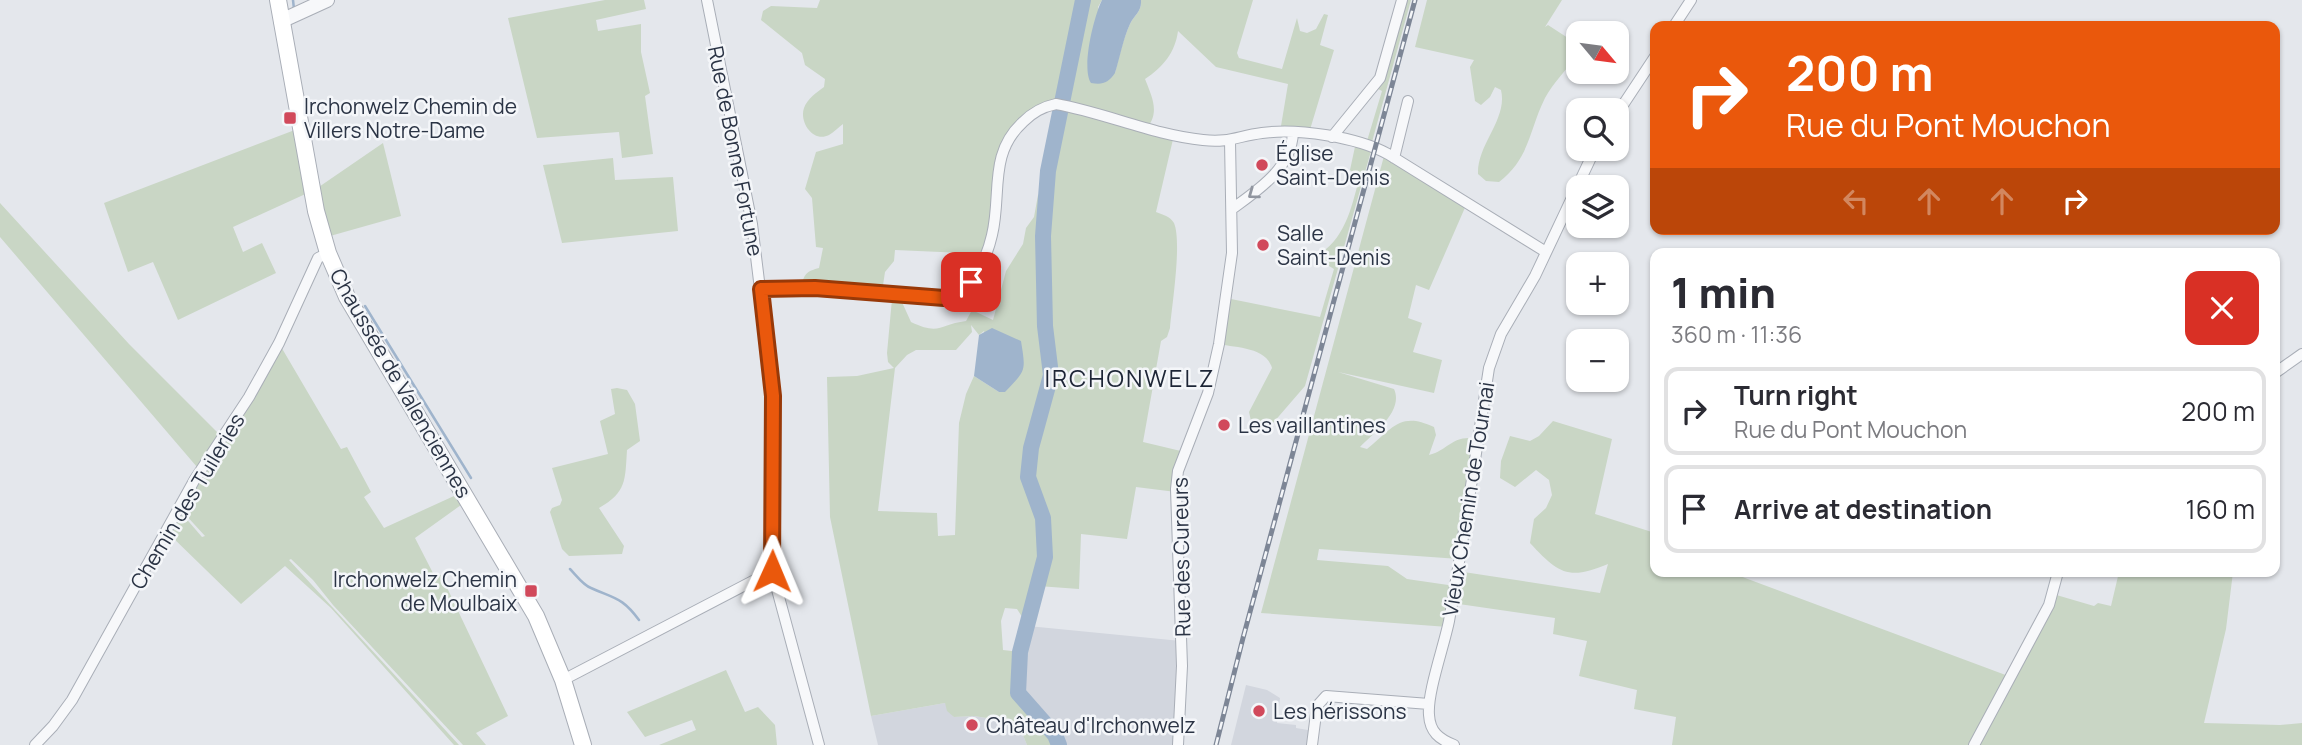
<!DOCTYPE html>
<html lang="en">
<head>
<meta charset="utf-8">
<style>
  body { margin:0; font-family:Manrope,sans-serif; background:#f7f7f7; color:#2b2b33; height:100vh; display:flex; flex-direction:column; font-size:26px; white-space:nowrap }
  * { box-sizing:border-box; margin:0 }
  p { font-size:23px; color:#7c7c81 }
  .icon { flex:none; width:38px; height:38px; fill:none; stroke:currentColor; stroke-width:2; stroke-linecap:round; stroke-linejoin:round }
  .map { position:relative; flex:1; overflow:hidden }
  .sheet { position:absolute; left:1650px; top:248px; width:630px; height:329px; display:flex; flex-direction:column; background:#fff; border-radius:14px; box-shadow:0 2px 5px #0004 }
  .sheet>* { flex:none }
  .banner { position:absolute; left:1650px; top:21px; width:630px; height:214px; border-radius:14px; box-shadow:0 2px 5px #0004; background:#ea580c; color:#fff; overflow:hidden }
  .needle { width:46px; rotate:119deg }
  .tools { position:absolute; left:1566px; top:21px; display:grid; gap:14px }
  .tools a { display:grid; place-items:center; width:63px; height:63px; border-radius:14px; background:#fff; box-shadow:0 2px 5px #0004; font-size:35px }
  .pin { position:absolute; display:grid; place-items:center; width:60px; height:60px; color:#fff; margin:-30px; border-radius:14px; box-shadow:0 4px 10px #0006 }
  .me { position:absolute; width:77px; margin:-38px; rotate:1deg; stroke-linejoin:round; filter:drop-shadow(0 0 5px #0008) }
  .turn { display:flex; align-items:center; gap:24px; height:147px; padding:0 21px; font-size:32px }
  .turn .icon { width:91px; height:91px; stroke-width:2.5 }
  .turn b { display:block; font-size:49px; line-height:60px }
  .lanes { display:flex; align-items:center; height:66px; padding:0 21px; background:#0003; justify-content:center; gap:35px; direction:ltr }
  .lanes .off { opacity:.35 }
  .round { display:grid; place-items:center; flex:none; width:74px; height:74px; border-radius:14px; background:#f7f7f7 }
  .summary { display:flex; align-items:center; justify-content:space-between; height:119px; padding:0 21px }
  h1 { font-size:42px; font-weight:800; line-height:52px }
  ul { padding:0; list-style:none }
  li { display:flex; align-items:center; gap:21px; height:88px; margin:0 14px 10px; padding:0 7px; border:4px solid #e1e1e2; border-radius:14px }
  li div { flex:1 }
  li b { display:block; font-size:26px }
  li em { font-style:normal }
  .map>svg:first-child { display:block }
  .built { fill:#d2d6de }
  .green { fill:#c9d6c5; fill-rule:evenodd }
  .water { fill:#9fb4cc }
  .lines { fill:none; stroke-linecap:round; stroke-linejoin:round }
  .stream { stroke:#9fb4cc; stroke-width:2.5 }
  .river { stroke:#9fb4cc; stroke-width:16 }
  .minor-casing { stroke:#a9aeb7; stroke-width:12 }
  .tertiary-casing { stroke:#a9aeb7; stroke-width:16 }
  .secondary-casing { stroke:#a9aeb7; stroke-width:18 }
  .minor { stroke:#f7f8fa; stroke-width:10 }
  .tertiary { stroke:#f7f8fa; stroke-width:14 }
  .secondary { stroke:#fff; stroke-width:16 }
  .rail-casing { stroke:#7d8696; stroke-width:5 }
  .rail { stroke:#f4f6f9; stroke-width:2.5; stroke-dasharray:8; stroke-linecap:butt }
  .oneway { stroke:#9196a0 }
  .route-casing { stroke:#983908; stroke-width:18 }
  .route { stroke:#ea580c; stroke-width:12 }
  .poi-dot { fill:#d1495b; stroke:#f4f6f9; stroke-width:2.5 }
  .labels { text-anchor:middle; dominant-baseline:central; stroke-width:5; stroke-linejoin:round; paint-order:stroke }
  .poi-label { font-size:21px; fill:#2b3445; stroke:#f4f6f9; text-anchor:start }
  .street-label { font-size:21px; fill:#2b3445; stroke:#f4f6f9 }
  .quarter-label { font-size:24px; letter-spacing:2px; fill:#1d2536; stroke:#f4f6f9 }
</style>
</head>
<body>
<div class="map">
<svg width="2302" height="745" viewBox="0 0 2302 745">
  <rect width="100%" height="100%" fill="#e4e7ec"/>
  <path class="built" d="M1028 626 1181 641 1178 745H1059L1055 735 1018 693 1020 652Z
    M1246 685 1267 690 1280 698 1277 723 1296 725V728L1314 731 1312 745H1231Z
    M945 703 954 717 974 716 1018 723 1027 745H878L871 716Z"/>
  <path class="green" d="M605 0H644L646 9 596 20 598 31 641 24V52L650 93 645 96 653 154 622 158 619 132 537 138 508 18Z
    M820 0H1102L1098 7 1115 73C1119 57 1123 39 1130 24 1134 15 1142 12 1141 0H1253L1237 53 1239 58 1282 69 1297 18 1300 31 1307 33 1316 29 1324 14 1328 15 1320 45 1334 50 1309 133 1280 132 1288 84 1216 67 1178 31C1175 53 1163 67 1145 79 1152 97 1160 112 1147 128L1174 135 1156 212C1163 215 1170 216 1174 223 1182 242 1172 305 1170 328L1167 337 1161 341 1143 442 1185 452 1176 492 1136 487 1127 539 1081 534 1079 589 1038 586 1028 626 1017 609 1005 608 1001 621 1003 650 1020 652 1018 693 1055 735 1059 745H1027L1018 723 974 716 954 717 947 711 945 703 871 716 830 517 827 377 857 376 894 368 888 362 887 353 892 299 901 300 911 322C940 336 940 324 966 321L972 310 993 320 1006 271 1023 244 1026 228 1034 217 1038 195 1047 187 1048 171 1062 105 1045 103 1009 138 986 254 895 250 894 261 885 272 882 292 802 285C804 273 808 271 819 268L823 248 816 247 812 198 805 189 816 152 843 144V124C839 127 834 132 829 135 813 143 799 122 804 108 807 99 817 92 824 87L825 79 805 65 802 53 761 20 763 11 771 6 817 8ZM971 325 979 335 984 331 999 392 974 376 966 394 959 423 955 535 938 536 937 513 878 511 895 368 907 355 916 350H956L972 332Z
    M1402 0H1411L1372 142 1367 141 1382 91 1376 88Z
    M1427 0H1562L1545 27 1548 25 1571 40 1577 41 1578 55C1568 68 1553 83 1545 98 1529 130 1530 158 1499 182L1486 181 1478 174C1477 144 1508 119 1501 90L1495 87 1490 97 1481 105 1475 101 1470 67 1474 60 1415 47Z
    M300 128 313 191 383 143 401 216 323 238 312 191 233 227 243 252 262 243 276 273 178 320 153 262 128 272 104 203Z
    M1356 142 1371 151 1305 386 1273 423 1262 426 1251 421 1249 412 1272 368C1266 347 1237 348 1219 344L1226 298 1320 317 1334 269 1314 257C1344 242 1351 210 1359 179L1350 170Z
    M1384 156 1467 203 1429 290 1416 285 1408 318 1422 323 1413 352 1442 360 1434 393 1338 372 1394 389C1404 411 1374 433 1360 447L1367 449C1393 428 1400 411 1434 427L1436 435 1429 455C1448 450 1451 437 1471 438L1477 445 1459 559 1319 549 1317 560 1388 566 1407 579 1455 586 1457 571 1600 593 1608 564C1568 581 1558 573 1530 543L1534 519 1546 508 1552 495 1549 480 1536 470 1515 487 1500 478 1501 461 1510 436 1530 441 1539 436 1553 421 1612 439 1595 514 1655 533 1656 572H1729L2011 677 2053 594 2094 606 2098 603 2111 606 2119 572H2233L2226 629 2204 723 2280 725 2302 723V745H1672L1676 717 1634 709 1637 690 1579 676 1587 641 1553 634 1555 618 1452 603 1448 627 1261 613Z
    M613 158 615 180 673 177 678 231 562 243 543 165Z
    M0 203 129 344 221 436 197 467 0 237Z
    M280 345 341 449 347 447 371 492 364 497 384 528 454 496 461 505 415 538 435 577 441 575 508 716 476 733 486 745H463L333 605 313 580 291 559 289 560 459 745H454L331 608 285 566 241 604 168 533 174 522 183 515 202 537 205 536 183 512 184 506Z
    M617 388 627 390 635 404 640 441 627 450C625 480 627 492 599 508L624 546 622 554 569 556 562 549 550 512 552 508 560 505 562 500 552 468 608 454 600 421 615 414 611 389Z
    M726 670 745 712 758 707 775 725 777 745H659L696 730 692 720 645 737 627 712Z"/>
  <path class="water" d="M1102 0H1141C1142 12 1134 15 1130 24 1123 39 1120 57 1115 73 1108 83 1103 85 1091 83 1081 68 1094 16 1102 0Z
    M992 328 1021 341C1026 372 1026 370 1005 392H999L974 376 979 335Z"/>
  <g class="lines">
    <path class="stream" d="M293 0 294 9
      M365 306 471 478
      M570 569C576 575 583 585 591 588 615 599 622 597 639 620"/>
    <path class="river" d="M1059 745 1055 735 1018 693 1020 652 1045 557 1043 518 1028 477 1031 448 1051 375 1045 326 1043 236 1048 171 1083 0"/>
    <defs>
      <path id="minor" d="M1674 26 1691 0
        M1617 114 1656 55
        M1332 137 1380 78 1402 0
        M1394 158 1408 101
        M1232 209C1258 190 1291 169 1293 133
        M761 289C801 289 841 289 882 292 905 294 935 304 958 296 976 281 987 257 992 235 1002 194 988 154 1023 122 1033 112 1042 107 1056 104 1106 113 1153 135 1203 140 1229 143 1238 136 1262 133 1298 128 1357 137 1388 154L1546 252
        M2275 373 2302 354
        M772 571 819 745
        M563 680 772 571 773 395 752 224 707 0
        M35 745 53 726 72 700 195 479 249 397 279 343 318 258 328 253
        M1178 745 1182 666 1176 489 1178 471 1208 393 1219 344 1232 253 1230 141
        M1312 745 1317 706 1326 696 1429 704
        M1454 745C1439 739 1430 732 1429 715 1427 693 1444 646 1449 621 1464 537 1476 452 1489 368L1501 334 1535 276 1595 149
        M1974 745 2049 605 2058 572"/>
      <path id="tertiary" d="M281 21 327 0"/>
      <path id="secondary" d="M278 0 316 211 328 253 347 297 536 616 563 680 583 745"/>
    </defs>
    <use href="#minor" class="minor-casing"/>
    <use href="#tertiary" class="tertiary-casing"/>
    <use href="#secondary" class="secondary-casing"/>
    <use href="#minor" class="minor"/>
    <use href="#tertiary" class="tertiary"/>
    <use href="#secondary" class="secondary"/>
    <defs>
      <path id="rail" d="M1216 745 1243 638 1415 0"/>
    </defs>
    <use href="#rail" class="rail-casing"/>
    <use href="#rail" class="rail"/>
  </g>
  <defs><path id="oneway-chevron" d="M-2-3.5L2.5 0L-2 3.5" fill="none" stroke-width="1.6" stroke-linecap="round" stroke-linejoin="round" transform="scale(1.75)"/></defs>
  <use class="oneway" href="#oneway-chevron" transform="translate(1253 194) rotate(144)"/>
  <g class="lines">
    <defs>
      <path id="route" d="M772 571 773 396 761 289 815 288 944 298 958 296 971 282"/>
    </defs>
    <use href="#route" class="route-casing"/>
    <use href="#route" class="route"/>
  </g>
  <g class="poi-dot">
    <rect x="283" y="111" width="14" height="14" rx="3.5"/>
    <circle cx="1262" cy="165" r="7"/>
    <circle cx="1263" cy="245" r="7"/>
    <circle cx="1224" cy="425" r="7"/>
    <rect x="524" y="584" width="14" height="14" rx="3.5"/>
    <circle cx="1259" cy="711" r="7"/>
    <circle cx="972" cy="725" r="7"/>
  </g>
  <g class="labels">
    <g class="poi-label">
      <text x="304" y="106">Irchonwelz Chemin de<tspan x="304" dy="24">Villers Notre-Dame</tspan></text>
      <text x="1276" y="153">Église<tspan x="1276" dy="24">Saint-Denis</tspan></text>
      <text x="1277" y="233">Salle<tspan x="1277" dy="24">Saint-Denis</tspan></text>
      <text x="1238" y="425">Les vaillantines</text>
      <text x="517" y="579" text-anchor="end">Irchonwelz Chemin<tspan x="517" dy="24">de Moulbaix</tspan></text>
      <text x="1273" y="711">Les hérissons</text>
      <text x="986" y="725">Château d'Irchonwelz</text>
    </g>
    <g class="street-label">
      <text transform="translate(736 151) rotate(79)">Rue de Bonne Fortune</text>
      <text transform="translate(401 383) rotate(60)">Chaussée de Valenciennes</text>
      <text transform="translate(1468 499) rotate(-81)">Vieux Chemin de Tournai</text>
      <text transform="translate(187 501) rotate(-59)">Chemin des Tuileries</text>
      <text transform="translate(1181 557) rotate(-91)">Rue des Cureurs</text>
    </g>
    <g class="quarter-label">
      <text x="1130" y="377">IRCHONWELZ</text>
    </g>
  </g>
</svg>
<div class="tools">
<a><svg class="needle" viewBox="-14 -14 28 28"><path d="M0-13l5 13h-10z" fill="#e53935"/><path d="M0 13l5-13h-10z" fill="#7c7c81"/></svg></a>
<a><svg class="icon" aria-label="search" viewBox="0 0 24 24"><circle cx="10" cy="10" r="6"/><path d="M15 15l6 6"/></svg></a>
<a><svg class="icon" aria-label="layers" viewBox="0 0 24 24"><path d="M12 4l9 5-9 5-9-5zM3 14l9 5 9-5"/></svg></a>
<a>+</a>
<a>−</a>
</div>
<div class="pin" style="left:971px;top:282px;background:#d93025"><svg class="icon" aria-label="arrive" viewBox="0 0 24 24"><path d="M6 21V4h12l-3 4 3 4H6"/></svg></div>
<svg class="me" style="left:772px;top:571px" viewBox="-20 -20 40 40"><path d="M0-17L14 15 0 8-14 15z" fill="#ea580c" stroke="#fff" stroke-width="4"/></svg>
<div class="banner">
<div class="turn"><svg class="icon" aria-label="right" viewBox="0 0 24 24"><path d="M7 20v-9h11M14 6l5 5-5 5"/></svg><div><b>200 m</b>Rue du Pont Mouchon</div></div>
<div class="lanes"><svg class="icon off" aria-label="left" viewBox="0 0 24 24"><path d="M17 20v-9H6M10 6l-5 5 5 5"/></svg><svg class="icon off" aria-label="ahead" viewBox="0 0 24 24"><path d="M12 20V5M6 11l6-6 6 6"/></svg><svg class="icon off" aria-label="ahead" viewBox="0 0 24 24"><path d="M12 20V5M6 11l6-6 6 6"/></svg><svg class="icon" aria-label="right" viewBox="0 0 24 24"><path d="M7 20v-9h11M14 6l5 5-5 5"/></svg></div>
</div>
<section class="sheet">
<div class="summary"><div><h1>1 min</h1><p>360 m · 11:36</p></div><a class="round" style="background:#d93025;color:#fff"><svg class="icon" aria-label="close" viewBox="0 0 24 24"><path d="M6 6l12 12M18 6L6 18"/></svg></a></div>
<ul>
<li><svg class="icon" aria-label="right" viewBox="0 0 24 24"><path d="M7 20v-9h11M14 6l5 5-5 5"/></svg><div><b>Turn right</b><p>Rue du Pont Mouchon</p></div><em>200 m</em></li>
<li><svg class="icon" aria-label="arrive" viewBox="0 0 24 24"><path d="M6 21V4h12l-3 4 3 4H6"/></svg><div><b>Arrive at destination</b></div><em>160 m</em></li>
</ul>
</section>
</div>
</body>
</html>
